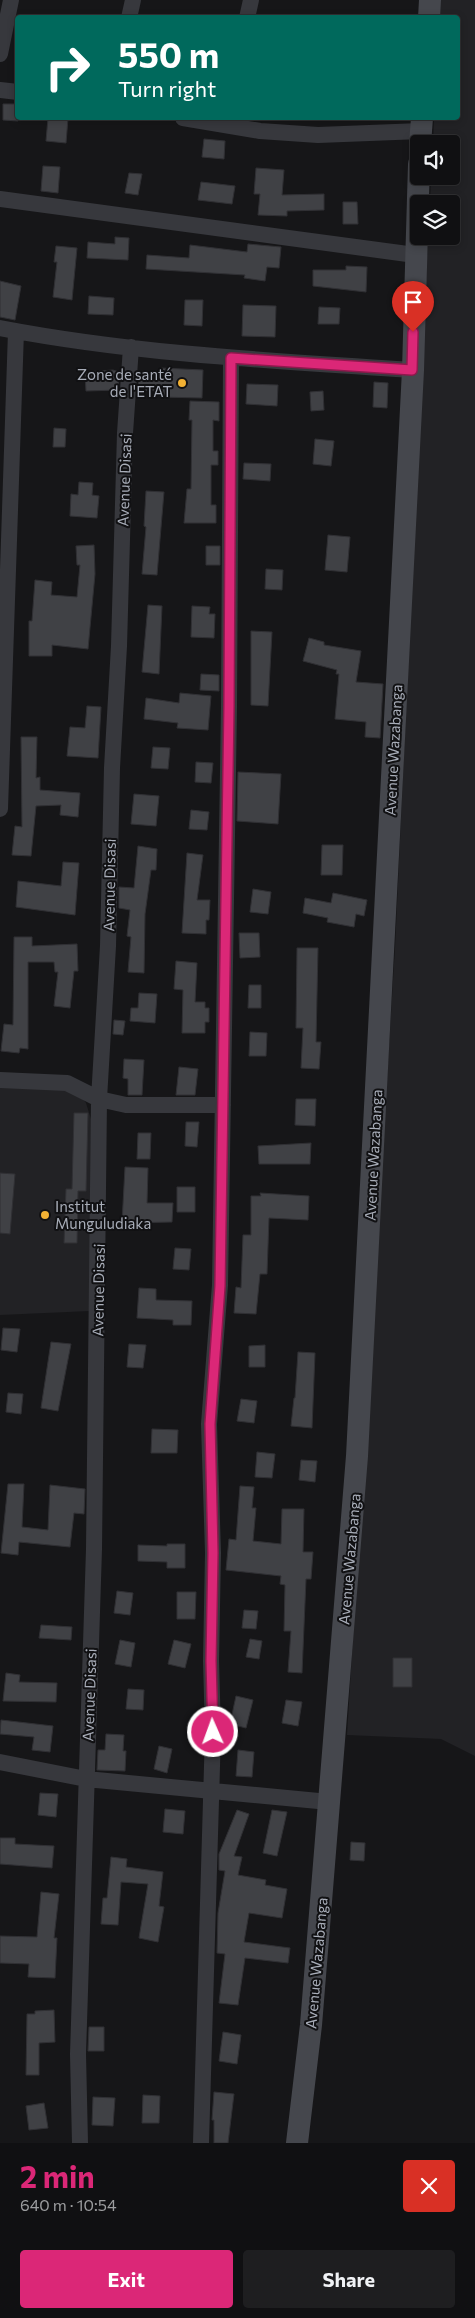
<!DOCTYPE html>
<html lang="en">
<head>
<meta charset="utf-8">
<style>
  body { margin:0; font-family:Commissioner,sans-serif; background:#1e1e20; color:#f1f3f6; height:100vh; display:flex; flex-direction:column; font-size:19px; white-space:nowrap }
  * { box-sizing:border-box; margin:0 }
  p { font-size:16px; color:#9c9d9f }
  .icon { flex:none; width:28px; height:28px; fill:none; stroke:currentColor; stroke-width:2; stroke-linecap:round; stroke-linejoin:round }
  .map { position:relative; height:2143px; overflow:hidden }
  .sheet { display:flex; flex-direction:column; background:#101012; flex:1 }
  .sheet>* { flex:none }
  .guide { position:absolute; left:15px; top:15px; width:445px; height:105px; border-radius:5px; box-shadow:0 2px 8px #0003,0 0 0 1px #303032; background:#00695c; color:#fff; overflow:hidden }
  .fabs { position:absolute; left:410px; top:135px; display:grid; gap:10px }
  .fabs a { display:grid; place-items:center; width:50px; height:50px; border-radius:5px; background:#101012; box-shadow:0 2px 8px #0003,0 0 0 1px #303032; font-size:25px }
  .pin { position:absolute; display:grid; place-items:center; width:42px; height:42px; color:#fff; margin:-51px -21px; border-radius:50% 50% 50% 0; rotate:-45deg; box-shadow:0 0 5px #0007 }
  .pin .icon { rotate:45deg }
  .me { position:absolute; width:55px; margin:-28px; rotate:358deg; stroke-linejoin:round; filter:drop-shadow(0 0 4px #0008) }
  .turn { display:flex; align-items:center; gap:18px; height:105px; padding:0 20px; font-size:22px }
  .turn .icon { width:65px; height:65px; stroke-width:2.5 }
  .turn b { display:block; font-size:35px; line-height:42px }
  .round { display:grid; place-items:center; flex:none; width:52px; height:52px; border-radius:5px; background:#1e1e20 }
  .summary { display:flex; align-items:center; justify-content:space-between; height:85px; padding:0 20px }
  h1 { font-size:30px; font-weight:700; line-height:38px; color:#db2777 }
  .button { display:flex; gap:10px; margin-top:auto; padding:10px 20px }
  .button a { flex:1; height:58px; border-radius:5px; background:#db2777; color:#fff; font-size:20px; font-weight:700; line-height:58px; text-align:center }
  .button a+a { background:#1e1e20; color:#f1f3f6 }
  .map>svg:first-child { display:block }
  .built { fill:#222225 }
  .building { fill:#404145; stroke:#303034 }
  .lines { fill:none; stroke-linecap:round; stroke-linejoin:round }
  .street { stroke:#37383d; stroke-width:16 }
  .secondary { stroke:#45474d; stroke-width:22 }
  .route-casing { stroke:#8e194d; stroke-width:12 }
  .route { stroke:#db2777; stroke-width:9 }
  .poi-dot { fill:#f2b134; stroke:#111113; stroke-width:2 }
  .labels { text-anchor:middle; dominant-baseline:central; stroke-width:4; stroke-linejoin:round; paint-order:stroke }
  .poi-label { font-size:15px; fill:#a8adb8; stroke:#111113; text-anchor:end }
  .street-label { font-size:15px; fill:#a8adb8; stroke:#111113 }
</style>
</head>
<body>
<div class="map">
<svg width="475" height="2143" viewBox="0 0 475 2143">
  <rect width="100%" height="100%" fill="#161618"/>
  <path class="built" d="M440 0H475V1756L441 1739 347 1735 395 948 428 236H451V204H430L431 176H451V144H433L434 118H458V18L439 17Z
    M0 1084 77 1091 86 1103 91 1119 90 1311 0 1315Z"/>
  <path class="building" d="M3 104H18V121L3 120Z
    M48 118H68L66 143 46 141Z
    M204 139 225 141 224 159 202 157Z
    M43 166 60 167 58 193 41 191Z
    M256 168 284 170 282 195 324 194V210L287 211V216L258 215 260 194H254Z
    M129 173 142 174 138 195 125 193Z
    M201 182 235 186 232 204 198 200Z
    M343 202H357L358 224H343Z
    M115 237 129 238 128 260 87 258 88 242 115 244Z
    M248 244 281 247 279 268 267 267 265 281 244 278 245 275 146 269 147 255 189 258 190 245 247 252Z
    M56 246 77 248 72 300 53 297 57 262H54Z
    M346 266 367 267 366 292 313 286V270H346Z
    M0 281 21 286 15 320 0 317Z
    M89 296 114 298 113 315 88 314Z
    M185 300H203L202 326 184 325Z
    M243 305 276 306 275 337 242 336Z
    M319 307 340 308 339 324H318Z
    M161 368 203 370 202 398 160 397V391L138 390 139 373 161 375Z
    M113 370 119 372 118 390 86 391 85 372Z
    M374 382 388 383 387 408 373 407Z
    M247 384 278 385 277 406 246 404Z
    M323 391 324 410 311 411 310 392Z
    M190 401 219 402V421L213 420V451H218V465H211V505H216V523H184L187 489H191L192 420H189Z
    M54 428 66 429 65 447H53Z
    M315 439 334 441 331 466 313 464Z
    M244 463 271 464 270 481 243 479Z
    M79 482 93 483 92 495 99 496 97 518 70 516 71 494 78 495Z
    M146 491 164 492 157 575 142 574 146 527 144 526Z
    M328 535 350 537 347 572 325 570Z
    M94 545 95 574 88 649 52 645V656H29V621H32L35 580 52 582 51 595 77 597 80 565H77L76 546Z
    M206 546H220V565H206Z
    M266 569 283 570 282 590 265 589Z
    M148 605 162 606 159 674 142 672Z
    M192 606 210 607 209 614H215L214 638 191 637Z
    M251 631 272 632 268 706 251 705Z
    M309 638 324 642V645L361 651 356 682 383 684 380 738 365 737 366 722 335 719 339 674H336L337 670 303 661Z
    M201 674 219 675V691L200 690Z
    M180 693 211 696 208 730 177 728 178 723 144 719 146 698 179 703Z
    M87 706 101 707 98 758 67 756 70 727 85 728Z
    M21 737H37L36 778 40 777V790L80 793 78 817 60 815 61 805 36 806 31 856 12 855 15 826 22 827Z
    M153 747 170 748 168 769 151 768Z
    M196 762 213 763 211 783 195 782Z
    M238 772 281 774 278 824 237 821Z
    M134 794 159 796 156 826 131 824Z
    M191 810 209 812 207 830 189 829Z
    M322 845H343L342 875H321Z
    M138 846 157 849 156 870H151L145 914 144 973 128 972 131 937 127 936 130 910 119 908V887L134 888Z
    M187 853 203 855 197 900H210L209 920H206V934L182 933Z
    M63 862 79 863 75 915 16 907 18 881 61 886Z
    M253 889 271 892 268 914 250 912Z
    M333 893 367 900 364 916 356 914 354 927 327 922 328 918 303 913 305 898 331 903Z
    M239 933H259L260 957 240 958Z
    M14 937H32V946L77 944 78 971H74L70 1008 54 1006 58 972H55L54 962H28V1049L20 1048 19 1053 1 1051 4 1024 13 1025Z
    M297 948H318L316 1042H321L319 1069 301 1068 303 1028H296Z
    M176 961 197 963 195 1002H205V1008H209V1022H205V1033H182L183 990 174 989Z
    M249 985H261V1008H248Z
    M139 993 157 994 155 1023 130 1021 131 1008H138Z
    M114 1020 125 1021 123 1035 113 1034Z
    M250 1032 267 1033 266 1056H249Z
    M124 1059 144 1060 142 1095H128V1079L123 1078Z
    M179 1067 198 1069 195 1095H176Z
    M296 1099H316L315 1126 295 1125Z
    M74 1113H88L86 1191H78L77 1243H64L66 1189H72Z
    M186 1122H199L197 1147 185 1146Z
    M138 1133H151L150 1159H137Z
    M311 1143 310 1164H259L258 1146Z
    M125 1167 148 1168 147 1203H173L172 1222 122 1223Z
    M0 1173 15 1174 10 1234 0 1233Z
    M177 1187H195V1212H177Z
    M260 1193 309 1196 308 1220 269 1218 267 1274H260L256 1314 234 1313 236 1287 241 1288 243 1235H251V1196H261Z
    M175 1248 191 1249 189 1270 173 1269Z
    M139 1288 156 1289V1300L192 1301 191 1325H173V1320L137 1318Z
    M3 1328 20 1329 17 1352 1 1350Z
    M51 1342 71 1344 58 1411 41 1408Z
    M129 1344 146 1345 143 1368 127 1367Z
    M265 1345V1367H249V1346Z
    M298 1352 315 1353 312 1428 291 1426 294 1398H295Z
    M8 1393 23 1394 21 1414 6 1412Z
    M241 1399 257 1401 254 1423 237 1421Z
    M152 1429 178 1430 177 1453H151Z
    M257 1452 275 1454 272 1478 255 1477Z
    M301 1460 317 1461 315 1482 299 1480Z
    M8 1484H24L22 1527 48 1530 50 1485 85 1489 84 1514 74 1513 70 1547 19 1542 18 1555 1 1553Z
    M240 1486 254 1487 252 1508H256L253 1541 281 1544 282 1509H304L303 1552H313L311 1579H306L302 1673 288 1672 291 1631H284L285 1585 280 1584 281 1576 226 1570 229 1539 236 1540Z
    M167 1544H185V1568H167V1562L138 1561V1545L167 1546Z
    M117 1591 133 1593 130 1615 114 1613Z
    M177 1592H196L195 1619H177Z
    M244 1610 258 1611 256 1629 242 1628Z
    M41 1625 72 1627 71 1640 39 1638Z
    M250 1639 262 1641 259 1659 246 1657Z
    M120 1640 135 1643 131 1667 115 1664Z
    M174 1640 191 1644 185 1668 168 1664Z
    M393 1658H412V1687H393Z
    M6 1673 20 1675 19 1682 57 1683 56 1702 3 1701Z
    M128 1689 144 1690 143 1710 126 1709Z
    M236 1696 253 1700 246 1728 230 1724Z
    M286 1700 302 1702 298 1726 282 1723Z
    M1 1720 53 1726 50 1752 32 1750 34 1737 0 1734Z
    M106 1734 124 1735 123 1751H126L125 1771 97 1770 98 1750H105Z
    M159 1746 172 1749 167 1773 154 1769Z
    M238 1750 254 1752 252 1777 236 1776Z
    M40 1793 58 1794 56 1817 38 1815Z
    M165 1809 185 1811 183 1834 163 1832Z
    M237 1810 249 1814 234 1856 242 1857 238 1875 266 1880 265 1885 287 1889 282 1918 249 1913 244 1942 290 1948 288 1963 245 1958 238 2005 219 2003 225 1954 217 1953 218 1913 225 1871 219 1870V1854Z
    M272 1810 287 1812 277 1856 263 1853Z
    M0 1838H15V1844L54 1846 52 1868 0 1864Z
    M351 1842 365 1843 364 1861 350 1860Z
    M111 1857 127 1859 126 1867 163 1872 159 1906 164 1907 158 1942 139 1938 148 1884 121 1882 118 1925 101 1924 103 1898H107Z
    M41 1892 59 1894 54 1938H57L55 1978 28 1977 29 1964 0 1963V1936L37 1937Z
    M54 2010 55 2042 39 2043V2075H26L27 2014H35V2011Z
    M89 2027H104V2051H88Z
    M223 2032 241 2035 237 2064 219 2061Z
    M214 2092 234 2094 228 2143H214V2120H212Z
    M143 2095 160 2096 159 2123H142Z
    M93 2097 115 2098 113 2126 92 2125Z
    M44 2103 48 2128 29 2130 26 2106Z"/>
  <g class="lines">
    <path class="street" d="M129 18 133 0
      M247 18 251 0
      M0 54 11 0
      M0 90 18 92
      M183 118 260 131 318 135 421 131
      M0 199 415 255
      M0 328C136 354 275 361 413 370
      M0 809 16 331
      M0 1080 67 1083 99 1099 126 1105H223
      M0 1762 86 1779 329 1802
      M80 2143 78 2054 94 1549 99 1099 108 946 112 768 119 646 125 433 131 347
      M201 2143 213 1732 211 1661 213 1553 209 1424 220 1285 229 707 231 358"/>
    <path class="secondary" d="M429 18 430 0
      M420 144 422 118
      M297 2143 311 2025 357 1456 413 370 419 164"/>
  </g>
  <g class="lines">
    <defs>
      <path id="route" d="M213 1732 211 1661 213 1553 210 1424 220 1286 229 707 231 358 412 370 413 332"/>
    </defs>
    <use href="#route" class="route-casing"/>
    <use href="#route" class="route"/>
  </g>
  <g class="poi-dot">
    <circle cx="182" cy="383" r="5"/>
    <circle cx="45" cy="1215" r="5"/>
  </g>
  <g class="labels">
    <g class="poi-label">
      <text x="172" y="374">Zone de santé<tspan x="172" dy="17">de l'ETAT</tspan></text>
      <text x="55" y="1206" text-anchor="start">Institut<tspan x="55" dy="17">Munguludiaka</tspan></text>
    </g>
    <g class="street-label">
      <text transform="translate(124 480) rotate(-88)">Avenue Disasi</text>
      <text transform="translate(393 750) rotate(-87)">Avenue Wazabanga</text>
      <text transform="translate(109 885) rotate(-89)">Avenue Disasi</text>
      <text transform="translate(373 1155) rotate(-87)">Avenue Wazabanga</text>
      <text transform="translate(98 1290) rotate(-89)">Avenue Disasi</text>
      <text transform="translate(349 1559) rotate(-85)">Avenue Wazabanga</text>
      <text transform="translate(89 1695) rotate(-88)">Avenue Disasi</text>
      <text transform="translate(316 1963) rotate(-85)">Avenue Wazabanga</text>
    </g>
  </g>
</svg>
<div class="fabs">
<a><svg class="icon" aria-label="sound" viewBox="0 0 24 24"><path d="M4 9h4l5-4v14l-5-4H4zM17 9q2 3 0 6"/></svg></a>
<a><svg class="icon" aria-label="layers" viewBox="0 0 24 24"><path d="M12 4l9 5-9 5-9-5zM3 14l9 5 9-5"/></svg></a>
</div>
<div class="pin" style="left:413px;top:332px;background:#d93025"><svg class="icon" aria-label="arrive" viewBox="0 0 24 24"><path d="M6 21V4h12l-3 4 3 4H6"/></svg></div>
<svg class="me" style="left:213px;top:1732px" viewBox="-20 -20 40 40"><circle r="17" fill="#db2777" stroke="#fff" stroke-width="3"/><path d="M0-11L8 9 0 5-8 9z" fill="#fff"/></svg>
<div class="guide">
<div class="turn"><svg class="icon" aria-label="right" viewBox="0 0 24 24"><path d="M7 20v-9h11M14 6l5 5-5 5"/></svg><div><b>550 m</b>Turn right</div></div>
</div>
</div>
<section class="sheet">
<div class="summary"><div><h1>2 min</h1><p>640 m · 10:54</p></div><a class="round" style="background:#d93025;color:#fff"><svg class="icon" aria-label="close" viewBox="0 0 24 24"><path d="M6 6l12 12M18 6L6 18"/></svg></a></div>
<div class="button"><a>Exit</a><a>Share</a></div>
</section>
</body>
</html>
